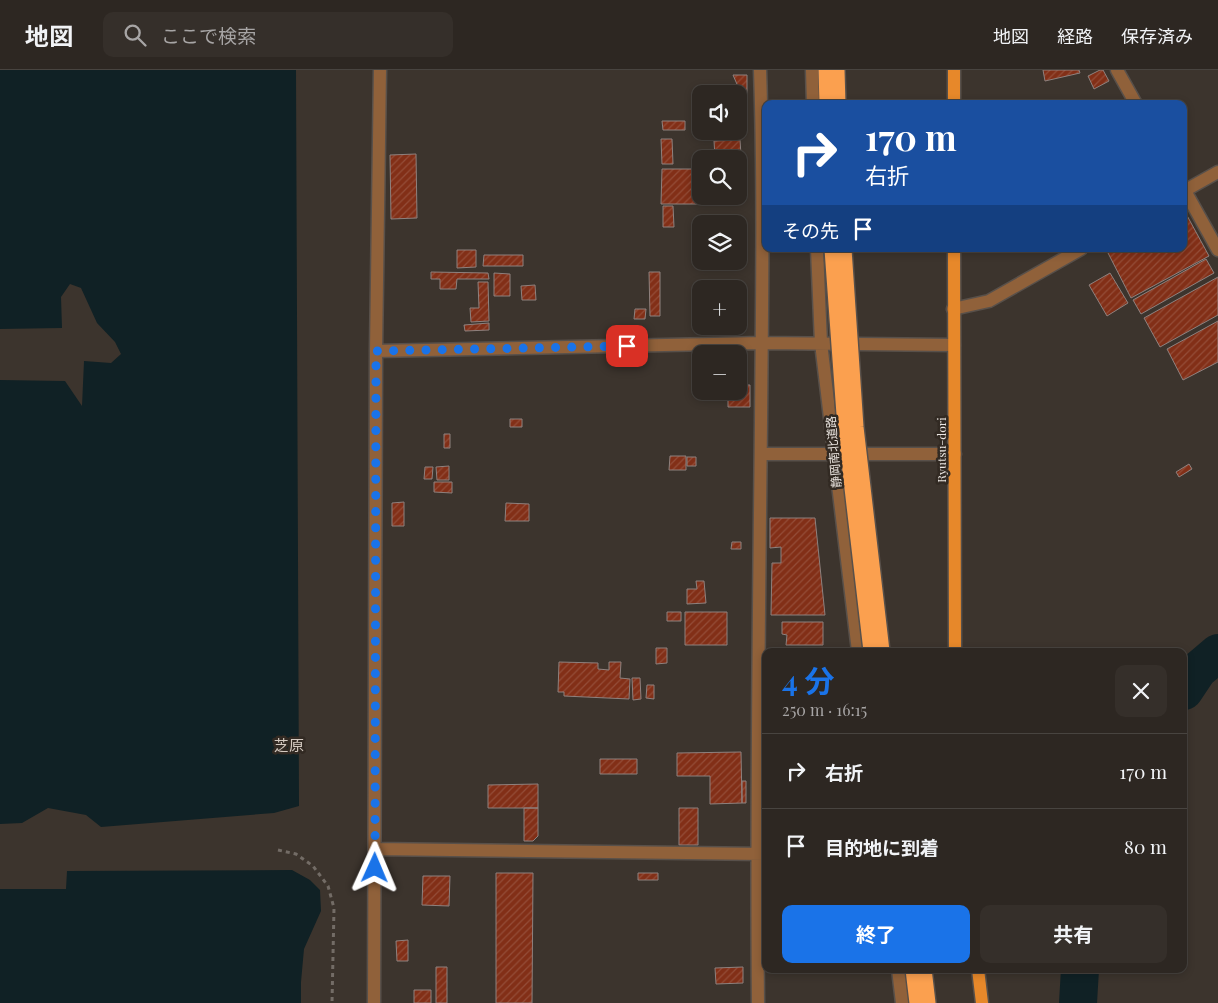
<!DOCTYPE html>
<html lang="ja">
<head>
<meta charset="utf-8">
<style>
  body { margin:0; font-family:"Playfair Display","Noto Sans JP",serif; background:#352f2a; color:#f1f3f6; height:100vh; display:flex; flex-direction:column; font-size:19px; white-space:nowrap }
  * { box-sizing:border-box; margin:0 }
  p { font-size:16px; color:#a7a5a5 }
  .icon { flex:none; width:28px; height:28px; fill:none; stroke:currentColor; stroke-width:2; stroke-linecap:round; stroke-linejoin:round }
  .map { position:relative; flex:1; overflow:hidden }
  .side { position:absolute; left:762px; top:578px; width:425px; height:325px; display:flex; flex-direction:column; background:#2d2722; border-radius:10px; box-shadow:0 2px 8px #0003,0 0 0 1px #484440 }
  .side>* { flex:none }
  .hud { position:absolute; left:762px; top:30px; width:425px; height:152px; border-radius:10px; box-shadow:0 2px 8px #0003,0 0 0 1px #484440; background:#1a4fa0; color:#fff; overflow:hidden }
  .fabs { position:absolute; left:692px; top:15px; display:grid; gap:10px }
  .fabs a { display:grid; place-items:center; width:55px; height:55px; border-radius:10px; background:#2d2722; box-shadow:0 2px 8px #0003,0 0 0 1px #484440; font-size:25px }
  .pin { position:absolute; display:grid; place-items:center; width:42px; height:42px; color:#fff; margin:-21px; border-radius:10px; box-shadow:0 2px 8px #0006 }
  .me { position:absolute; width:55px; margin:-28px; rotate:1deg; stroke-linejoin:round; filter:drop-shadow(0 0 4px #0008) }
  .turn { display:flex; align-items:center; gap:18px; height:105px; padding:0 20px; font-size:22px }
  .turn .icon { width:65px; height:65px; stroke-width:2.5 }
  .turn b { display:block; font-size:35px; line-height:42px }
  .then { display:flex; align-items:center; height:48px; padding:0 20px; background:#0003; gap:10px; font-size:19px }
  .round { display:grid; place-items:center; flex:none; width:52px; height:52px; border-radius:10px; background:#352f2a }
  .overview { display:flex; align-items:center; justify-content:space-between; height:85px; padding:0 20px }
  h1 { font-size:30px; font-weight:700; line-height:38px; color:#1a73e8 }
  .button { display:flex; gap:10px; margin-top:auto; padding:10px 20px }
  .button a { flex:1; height:58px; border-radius:10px; background:#1a73e8; color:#fff; font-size:20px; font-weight:700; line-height:58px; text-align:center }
  .button a+a { background:#352f2a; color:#f1f3f6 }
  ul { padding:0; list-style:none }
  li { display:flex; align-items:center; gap:15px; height:75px; padding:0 20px; border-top:1px solid #484440 }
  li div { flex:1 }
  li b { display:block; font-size:19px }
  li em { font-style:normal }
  header { display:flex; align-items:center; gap:30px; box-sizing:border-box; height:70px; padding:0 25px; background:#2d2722; border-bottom:1px solid #484440 }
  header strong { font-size:24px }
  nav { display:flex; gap:28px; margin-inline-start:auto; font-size:18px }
  .search { width:350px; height:45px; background:#352f2a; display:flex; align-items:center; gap:12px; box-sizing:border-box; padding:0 18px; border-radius:10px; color:#a7a5a5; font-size:19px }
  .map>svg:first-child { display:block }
  .water { fill:#102125 }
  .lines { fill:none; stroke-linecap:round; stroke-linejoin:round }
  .river { stroke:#102125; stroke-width:38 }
  .building { fill:url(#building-hatch); stroke:#8e817e }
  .minor-casing { stroke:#58504a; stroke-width:15 }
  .major-casing { stroke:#58504a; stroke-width:15 }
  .highway-casing { stroke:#58504a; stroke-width:18 }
  .path { stroke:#736c66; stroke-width:3; stroke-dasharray:4 4; stroke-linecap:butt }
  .minor { stroke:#90613a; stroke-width:12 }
  .major { stroke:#e7882a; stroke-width:12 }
  .highway { stroke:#fba04f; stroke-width:15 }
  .highway-bridge-casing { stroke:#58504a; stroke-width:18; stroke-linecap:butt }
  .highway-bridge { stroke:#fba04f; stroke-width:15 }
  .route { stroke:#1a73e8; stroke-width:9; stroke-dasharray:0 16.2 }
  .labels { text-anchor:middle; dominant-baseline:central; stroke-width:5; stroke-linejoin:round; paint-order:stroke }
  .street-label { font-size:12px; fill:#ebe6e1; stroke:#322a23 }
  .quarter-label { font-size:15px; fill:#d4cac1; stroke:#322a23 }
</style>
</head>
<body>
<header>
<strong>地図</strong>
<div class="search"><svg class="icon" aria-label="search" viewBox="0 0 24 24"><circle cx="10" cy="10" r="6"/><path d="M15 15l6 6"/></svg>ここで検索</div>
<nav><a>地図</a><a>経路</a><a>保存済み</a></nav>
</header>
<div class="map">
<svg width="1218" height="933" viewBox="0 0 1218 933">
  <defs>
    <pattern id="building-hatch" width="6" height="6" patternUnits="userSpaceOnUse" patternTransform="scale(1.25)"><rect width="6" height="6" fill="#822f17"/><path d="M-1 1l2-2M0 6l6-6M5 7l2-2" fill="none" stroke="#944d38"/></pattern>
  </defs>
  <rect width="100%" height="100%" fill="#3c342d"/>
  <path class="water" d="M0 0H296L299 736 274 743 101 757 86 745 48 738 22 753 0 754V310L65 311 82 336 84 291 111 293 121 284 115 272 97 253 81 218 70 214 61 227 62 258 0 259Z
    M292 800 310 810 320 820 321 841 304 879 301 912V933H0V819H66L67 801Z"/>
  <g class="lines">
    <path class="river" d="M1184 621 1198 600 1218 583
      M1078 933 1080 899"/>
  </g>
  <path class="building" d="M1043 0H1079L1080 3 1045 11Z
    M1100 0H1103L1109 11 1094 19 1088 6Z
    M733 5H747V28H743Z
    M662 51H685V60H663Z
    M661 69H672L673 94H662Z
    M740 70 741 85 715 86 714 71Z
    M416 84 417 148 391 149 390 85Z
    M662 99H700V134H661Z
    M663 136H673L674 157H663Z
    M1184 140 1209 186 1131 228 1107 181 1111 179H1184Z
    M457 180H476V197L457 198Z
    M484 185H523V196H483Z
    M1206 189 1214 203 1141 244 1133 230Z
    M431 202 488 203 489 209H457L456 219H440V209H431Z
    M649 202H660V246H650Z
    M494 203 510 204V226H494Z
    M1110 203 1128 233 1107 246 1089 215Z
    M1218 207V245L1160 277 1144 248Z
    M478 212H488L489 251 471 252 470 238H479Z
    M535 215 536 230H522L521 216Z
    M635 239H646L645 249H634Z
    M1218 251V292L1183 310 1167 279Z
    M489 253V260L465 261 464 255Z
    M739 315H750V337H728V321H739Z
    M510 349H522V357H510Z
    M444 364H450V378H444Z
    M670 386H686V400H669Z
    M687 387H696V396H687Z
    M1189 394 1192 399 1179 407 1176 402Z
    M449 396V410H437L436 397Z
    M425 397H433L432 409H424Z
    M434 412H452V423L434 422Z
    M404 432V456H392V433Z
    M506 433 529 434V451H505Z
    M770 448H815L825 545H771L772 493H781V477L770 478Z
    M732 472H741V479H731Z
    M696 511H704L706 533 687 534V519H697Z
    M667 542H681V551H667Z
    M685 542H727V575H685Z
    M782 552H823V575H786L787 565 782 564Z
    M656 578H667V593L656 594Z
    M559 592 598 593V599L609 600V592H621L620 608 630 609 629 629 564 626V622H558Z
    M632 608H640L641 629 633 630Z
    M647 615H654V629L646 628Z
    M741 682 742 733 710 734V706H677V683Z
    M600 689H637V704H600Z
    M742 711H746V733H742Z
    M538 714V738H488V715Z
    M524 738H538V766L533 771H524Z
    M679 738H698V775H679Z
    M496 803H533L532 933H496Z
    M638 803H658V810H638Z
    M423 806H450L449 836 422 835Z
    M408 870V891H397L396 871Z
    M436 897H447V933H436Z
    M743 897V913L716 914 715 898Z
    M414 920H431V933H414Z"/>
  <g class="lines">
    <defs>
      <path id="minor" d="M812 0 813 34
        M1117 0 1136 34
        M1184 119 1218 180
        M1184 121 1218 102
        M817 179 821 273 858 581
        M953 239 989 231 1081 179
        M376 281 762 273 954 275
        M761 384H955
        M375 779 766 784
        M898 899 902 933
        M374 933 376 281 380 0
        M758 933C756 739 759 545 761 352 762 235 764 117 760 0"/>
      <path id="major" d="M954 34V0
        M954 179 955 581
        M978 899 982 933"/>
      <path id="highway" d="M826 0 827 34
        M837 0 838 34
        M913 899 917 933
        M924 899 928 933"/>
    </defs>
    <use href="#minor" class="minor-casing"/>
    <use href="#major" class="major-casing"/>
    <use href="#highway" class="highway-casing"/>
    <path class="path" d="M278 780 296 784 313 796 328 816 334 838 332 933"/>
    <use href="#minor" class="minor"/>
    <use href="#major" class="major"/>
    <use href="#highway" class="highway"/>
    <defs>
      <path id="highway-bridge" d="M832 179 845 358 871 581
        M844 179 856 357 882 581"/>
    </defs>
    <use href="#highway-bridge" class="highway-bridge-casing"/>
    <use href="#highway-bridge" class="highway-bridge"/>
  </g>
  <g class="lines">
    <path class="route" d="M375 798 376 281 627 276"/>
  </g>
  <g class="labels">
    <g class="street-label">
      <text transform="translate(941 380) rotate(-90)">Ryutsu-dori</text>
      <text transform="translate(833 382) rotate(-95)">静岡南北道路</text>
    </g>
    <g class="quarter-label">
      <text x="289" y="675">芝原</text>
    </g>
  </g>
</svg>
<div class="fabs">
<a><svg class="icon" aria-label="sound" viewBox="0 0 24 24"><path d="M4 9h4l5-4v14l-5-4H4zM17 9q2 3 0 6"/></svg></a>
<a><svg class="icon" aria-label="search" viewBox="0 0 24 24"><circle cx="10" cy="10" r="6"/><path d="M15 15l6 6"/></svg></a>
<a><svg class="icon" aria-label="layers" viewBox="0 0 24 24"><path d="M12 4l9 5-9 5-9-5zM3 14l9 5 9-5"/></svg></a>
<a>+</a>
<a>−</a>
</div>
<div class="pin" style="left:627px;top:276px;background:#d93025"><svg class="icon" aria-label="arrive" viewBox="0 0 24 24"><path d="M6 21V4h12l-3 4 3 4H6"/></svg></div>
<svg class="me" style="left:375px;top:798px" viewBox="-20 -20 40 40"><path d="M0-17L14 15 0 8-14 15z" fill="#1a73e8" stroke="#fff" stroke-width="4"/></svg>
<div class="hud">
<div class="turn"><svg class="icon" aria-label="right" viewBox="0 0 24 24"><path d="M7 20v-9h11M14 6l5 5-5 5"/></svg><div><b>170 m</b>右折</div></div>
<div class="then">その先<svg class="icon" aria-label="arrive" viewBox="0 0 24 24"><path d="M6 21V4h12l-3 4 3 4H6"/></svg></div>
</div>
<section class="side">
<div class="overview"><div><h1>4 分</h1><p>250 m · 16:15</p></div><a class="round"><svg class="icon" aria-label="close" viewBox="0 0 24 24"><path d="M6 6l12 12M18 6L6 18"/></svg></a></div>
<ul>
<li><svg class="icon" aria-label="right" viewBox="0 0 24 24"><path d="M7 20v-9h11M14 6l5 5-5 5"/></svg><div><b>右折</b></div><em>170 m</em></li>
<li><svg class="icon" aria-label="arrive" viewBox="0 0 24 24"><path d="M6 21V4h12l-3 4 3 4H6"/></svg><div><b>目的地に到着</b></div><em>80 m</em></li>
</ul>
<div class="button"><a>終了</a><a>共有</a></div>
</section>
</div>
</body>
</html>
